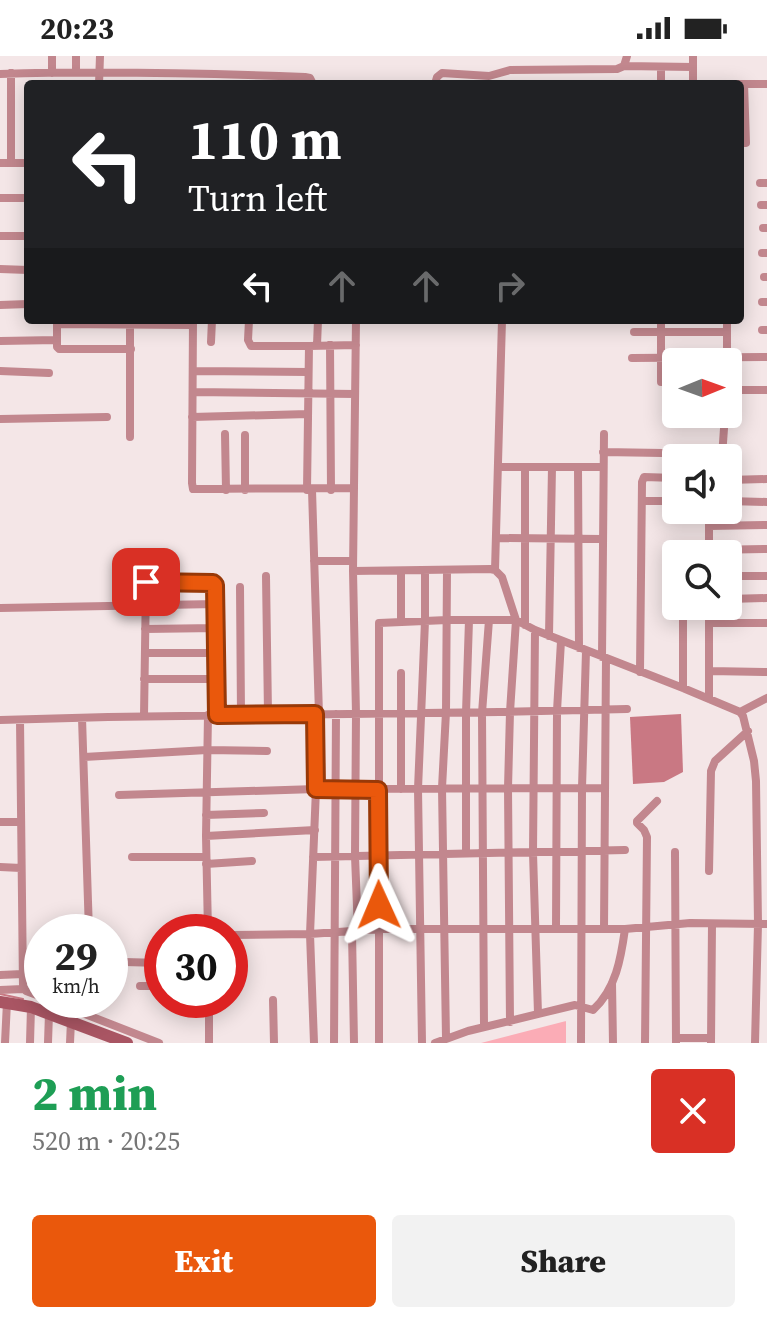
<!DOCTYPE html>
<html lang="en">
<head>
<meta charset="utf-8">
<style>
  body { margin:0; font-family:"Source Serif 4",serif; background:#f2f2f2; color:#222; height:100vh; display:flex; flex-direction:column; font-size:30px; white-space:nowrap }
  * { box-sizing:border-box; margin:0 }
  p { font-size:26px; color:#767676 }
  .icon { flex:none; width:44px; height:44px; fill:none; stroke:currentColor; stroke-width:2; stroke-linecap:round; stroke-linejoin:round }
  .map { position:relative; height:987px; overflow:hidden }
  .side { display:flex; flex-direction:column; background:#fff; flex:1 }
  .side>* { flex:none }
  .guide { position:absolute; left:24px; top:24px; width:720px; height:244px; border-radius:8px; box-shadow:0 4px 20px #0003; background:#202124; color:#fff; overflow:hidden }
  .needle { width:52px; rotate:89deg }
  .tools { position:absolute; left:662px; top:292px; display:grid; gap:16px }
  .tools a { display:grid; place-items:center; width:80px; height:80px; border-radius:8px; background:#fff; box-shadow:0 4px 20px #0003; font-size:40px }
  .speed { position:absolute; left:24px; top:858px; display:flex; gap:16px; font-size:40px; font-weight:700; text-align:center }
  .speed>* { display:grid; place-content:center; width:104px; height:104px; border-radius:50%; background:#fff; box-shadow:0 4px 20px #0003; line-height:1 }
  .speed small { font-size:20px; font-weight:400 }
  .speed .limit { border:12px solid #d22; background:#fff; color:#111 }
  .pin { position:absolute; display:grid; place-items:center; width:68px; height:68px; color:#fff; margin:-34px; border-radius:16px; box-shadow:0 4px 12px #0006 }
  .me { position:absolute; width:88px; margin:-44px; rotate:359deg; stroke-linejoin:round; filter:drop-shadow(0 0 6px #0008) }
  .turn { display:flex; align-items:center; gap:28px; height:168px; padding:0 32px; font-size:36px }
  .turn .icon { width:104px; height:104px; stroke-width:2.5 }
  .turn b { display:block; font-size:56px; line-height:68px }
  .lanes { display:flex; align-items:center; height:76px; padding:0 32px; background:#0003; justify-content:center; gap:40px; direction:ltr }
  .lanes .off { opacity:.35 }
  .round { display:grid; place-items:center; flex:none; width:84px; height:84px; border-radius:8px; background:#f2f2f2 }
  .summary { display:flex; align-items:center; justify-content:space-between; height:136px; padding:0 32px }
  h1 { font-size:48px; font-weight:800; line-height:60px; color:#1e9e55 }
  .button { display:flex; gap:16px; margin-top:auto; padding:16px 32px }
  .button a { flex:1; height:92px; border-radius:8px; background:#ea580c; color:#fff; font-size:32px; font-weight:800; line-height:92px; text-align:center }
  .button a+a { background:#f2f2f2; color:#222 }
  .status { display:flex; justify-content:space-between; align-items:center; height:56px; padding:0 40px; background:#fff; direction:ltr }
  .status svg { height:22px; fill:currentColor }
  .map>svg:first-child { display:block }
  .green { fill:#fbacb6 }
  .water { fill:#c97883 }
  .lines { fill:none; stroke-linecap:round; stroke-linejoin:round }
  .stream { stroke:#c97883; stroke-width:2 }
  .street { stroke:#c2878e; stroke-width:8 }
  .secondary { stroke:#a95563; stroke-width:12 }
  .route-casing { stroke:#983908; stroke-width:20 }
  .route { stroke:#ea580c; stroke-width:14 }
</style>
</head>
<body>
<div class="status"><b>20:23</b><svg viewBox="0 0 49 12"><path d="M0 12V9h3v3zM5 12V6h3v6zM10 12V3h3v9zM15 12V0h3v12zM26 1h20v11H26zM47 4h2v5h-2z"/></svg></div>
<div class="map">
<svg width="767" height="987" viewBox="0 0 767 987">
  <rect width="100%" height="100%" fill="#f4e6e7"/>
  <path class="green" d="M566 964V987H481L566 965Z"/>
  <path class="water" d="M681 658 683 716 664 726 633 728 630 661Z"/>
  <g class="lines">
    <path class="stream" d="M0 938 23 943"/>
    <path class="street" d="M52 0V17
      M76 0V16
      M693 0V28
      M624 10 693 11
      M11 17V107
      M0 18C102 15 203 17 305 21L310 22 313 28
      M99 28 100 0
      M435 28 437 21 442 17 489 20 510 14 617 13 624 10 627 0
      M661 28V11
      M724 28H767
      M744 28 746 87
      M0 107H28
      M760 127H767
      M0 142H28
      M761 149H767
      M763 172H767
      M0 180H28
      M762 197H767
      M0 213 28 214
      M764 221H767
      M762 246H767
      M0 249 28 248
      M57 264V291L59 293H131
      M193 264 192 427 193 433 354 432
      M249 264 248 284 251 290H309
      M356 264 353 515 356 658 355 800 358 876
      M661 264V326H676
      M727 264V305
      M57 268 193 269
      M762 274H767
      M634 276H727
      M0 285 57 284
      M211 286 212 264
      M317 289 318 264
      M330 289 331 434
      M632 302 767 301
      M0 315 49 317
      M193 315 308 316
      M728 334H767
      M193 336 355 338
      M192 361 308 358
      M0 363 107 361
      M225 378 226 434
      M245 379V434
      M130 381V265
      M603 396 722 398
      M722 401 725 358
      M498 411H603
      M525 411V569
      M578 411 579 592
      M728 424 767 423
      M307 434 309 290 356 289
      M312 434 319 658
      M642 445H676
      M728 445 767 446
      M709 454V470
      M496 482 602 483
      M709 494 767 493
      M709 498V470L767 469
      M314 505H353
      M495 514 502 264
      M353 515 490 513 495 514 502 521 516 564 510 656 508 732 510 966
      M401 515V566
      M266 520 268 658
      M728 520H767
      M119 525 208 527 215 529 217 659
      M240 531 241 659
      M728 543 767 542
      M0 552 216 548
      M710 567H767
      M145 573 216 572
      M535 574 533 797 538 958
      M549 580 552 411
      M145 597H216
      M602 601 604 378
      M710 615 767 616
      M640 616 642 426 644 421 676 422
      M401 617V733
      M144 623H216
      M683 632V550
      M709 643V550
      M740 656 767 642
      M208 659 206 780 208 876
      M144 660 146 526
      M82 662 89 876
      M0 664 108 661 499 656 627 653
      M20 664 23 930 26 935 42 941
      M84 701 207 694 267 695
      M119 739 316 733 605 732
      M206 759 264 757
      M0 766H20
      M206 780 315 774
      M675 796 676 987
      M466 797V657L469 564
      M132 801H206
      M313 801 625 794
      M206 808 252 805
      M0 811 21 812
      M709 815 711 715 715 705 748 675
      M556 873 557 655 561 585
      M604 873 606 602
      M352 876 354 987
      M230 879 310 878 380 873H625L690 867 767 868
      M124 906 162 907
      M0 919 23 918
      M612 927 613 987
      M140 930H162
      M0 934 23 933
      M49 944 159 987
      M273 944 274 987
      M484 971 482 657 489 564
      M446 982 442 732 446 656 447 514
      M676 982H711
      M5 987 7 946
      M30 987 31 951
      M48 987 49 957
      M70 987 71 965
      M209 987V944
      M314 987 310 878 316 733 315 658
      M334 987 336 658
      M379 987V567L447 564H516L535 574 683 632 740 656 743 660 754 705 756 725 758 868 755 987
      M422 987 418 733 425 565V514
      M435 987 468 975 575 949 593 954C616 933 621 902 625 873
      M581 987 582 732 586 595
      M645 987 647 781 644 774 637 767V765L657 745
      M711 987 712 868"/>
    <path class="secondary" d="M0 946 31 951 127 987"/>
  </g>
  <g class="lines">
    <defs>
      <path id="route" d="M146 526 213 527 215 529 217 659 315 658 316 733 378 734 379 849"/>
    </defs>
    <use href="#route" class="route-casing"/>
    <use href="#route" class="route"/>
  </g>
</svg>
<div class="tools">
<a><svg class="needle" viewBox="-14 -14 28 28"><path d="M0-13l5 13h-10z" fill="#e53935"/><path d="M0 13l5-13h-10z" fill="#767676"/></svg></a>
<a><svg class="icon" aria-label="sound" viewBox="0 0 24 24"><path d="M4 9h4l5-4v14l-5-4H4zM17 9q2 3 0 6"/></svg></a>
<a><svg class="icon" aria-label="search" viewBox="0 0 24 24"><circle cx="10" cy="10" r="6"/><path d="M15 15l6 6"/></svg></a>
</div>
<div class="speed"><div>29<small>km/h</small></div><div class="limit">30</div></div>
<div class="pin" style="left:146px;top:526px;background:#d93025"><svg class="icon" aria-label="arrive" viewBox="0 0 24 24"><path d="M6 21V4h12l-3 4 3 4H6"/></svg></div>
<svg class="me" style="left:379px;top:849px" viewBox="-20 -20 40 40"><path d="M0-17L14 15 0 8-14 15z" fill="#ea580c" stroke="#fff" stroke-width="4"/></svg>
<div class="guide">
<div class="turn"><svg class="icon" aria-label="left" viewBox="0 0 24 24"><path d="M17 20v-9H6M10 6l-5 5 5 5"/></svg><div><b>110 m</b>Turn left</div></div>
<div class="lanes"><svg class="icon" aria-label="left" viewBox="0 0 24 24"><path d="M17 20v-9H6M10 6l-5 5 5 5"/></svg><svg class="icon off" aria-label="ahead" viewBox="0 0 24 24"><path d="M12 20V5M6 11l6-6 6 6"/></svg><svg class="icon off" aria-label="ahead" viewBox="0 0 24 24"><path d="M12 20V5M6 11l6-6 6 6"/></svg><svg class="icon off" aria-label="right" viewBox="0 0 24 24"><path d="M7 20v-9h11M14 6l5 5-5 5"/></svg></div>
</div>
</div>
<section class="side">
<div class="summary"><div><h1>2 min</h1><p>520 m · 20:25</p></div><a class="round" style="background:#d93025;color:#fff"><svg class="icon" aria-label="close" viewBox="0 0 24 24"><path d="M6 6l12 12M18 6L6 18"/></svg></a></div>
<div class="button"><a>Exit</a><a>Share</a></div>
</section>
</body>
</html>
